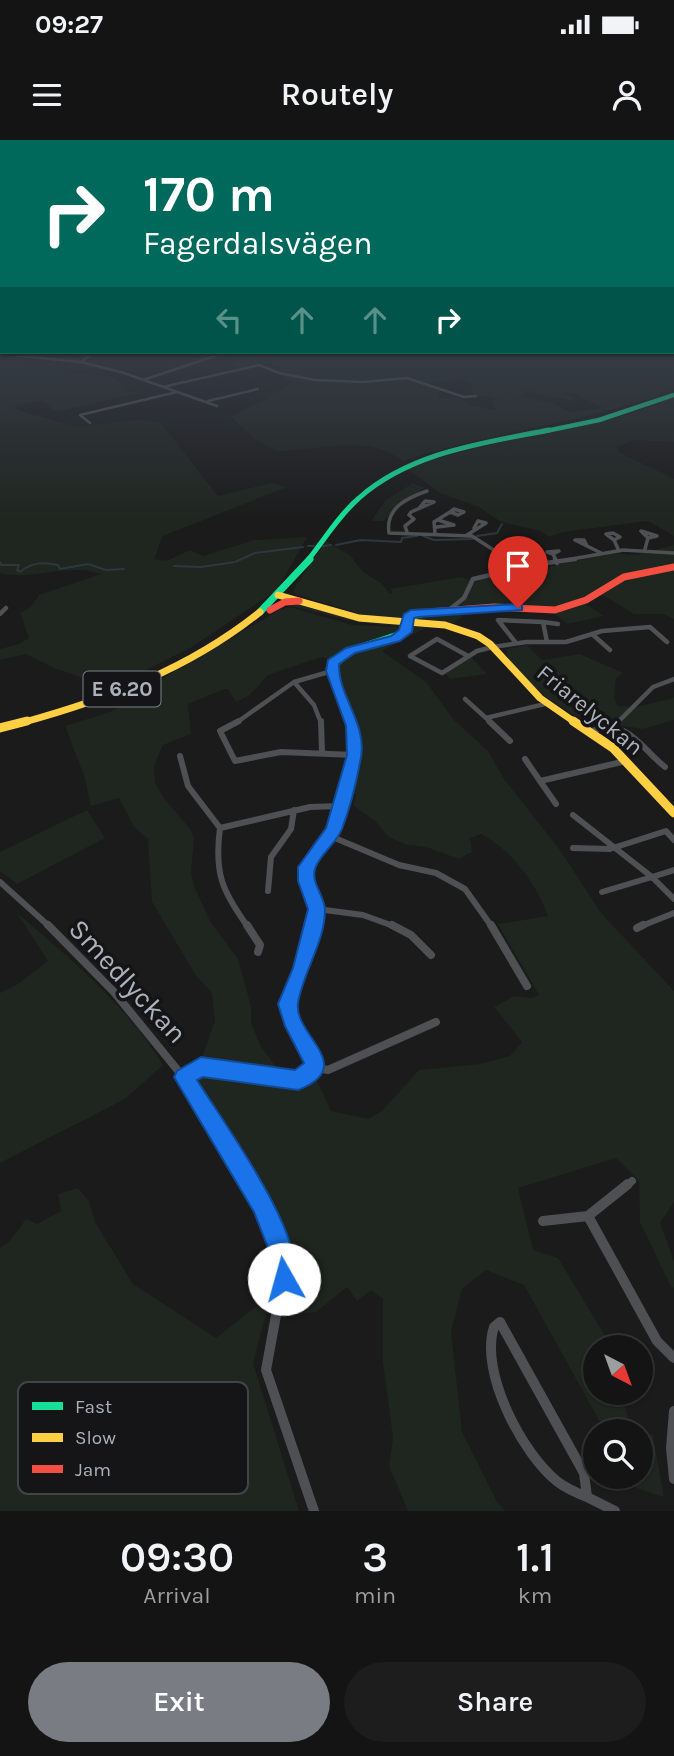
<!DOCTYPE html>
<html lang="en">
<head>
<meta charset="utf-8">
<style>
  body { margin:0; font-family:Karla,sans-serif; background:#1d1d1d; color:#f1f3f6; height:100vh; display:flex; flex-direction:column; font-size:26px; white-space:nowrap }
  * { box-sizing:border-box; margin:0 }
  p { font-size:23px; color:#9d9ea0 }
  .icon { flex:none; width:38px; height:38px; fill:none; stroke:currentColor; stroke-width:2; stroke-linecap:round; stroke-linejoin:round }
  .map { position:relative; height:1371px; overflow:hidden }
  .panel { display:flex; flex-direction:column; background:#141414; flex:1 }
  .panel>* { flex:none }
  .hud { position:absolute; left:0px; top:0px; width:676px; height:214px; box-shadow:0 2px 5px #0004,0 0 0 2px #333334; background:#00695c; color:#fff; overflow:hidden }
  .needle { width:46px; rotate:139deg }
  .controls { position:absolute; left:583px; top:1195px; display:grid; gap:14px }
  .controls a { display:grid; place-items:center; width:70px; height:70px; border-radius:50%; background:#141414; box-shadow:0 2px 5px #0004,0 0 0 2px #333334; font-size:35px }
  .pin { position:absolute; display:grid; place-items:center; width:60px; height:60px; color:#fff; margin:-72px -30px; border-radius:50% 50% 50% 0; rotate:-45deg; box-shadow:0 0 7px #0007 }
  .pin .icon { rotate:45deg }
  .me { position:absolute; width:77px; margin:-38px; rotate:353deg; stroke-linejoin:round; filter:drop-shadow(0 0 5px #0008) }
  .turn { display:flex; align-items:center; gap:24px; height:147px; padding:0 28px; font-size:32px }
  .turn .icon { width:91px; height:91px; stroke-width:2.5 }
  .turn b { display:block; font-size:49px; line-height:60px }
  .lanes { display:flex; align-items:center; height:66px; padding:0 28px; background:#0003; justify-content:center; gap:35px; direction:ltr }
  .lanes .off { opacity:.35 }
  .eta { display:flex; justify-content:space-evenly; align-items:center; height:119px; text-align:center }
  .eta b { font-size:42px; font-weight:600; line-height:49px }
  .cta { display:flex; gap:14px; margin-top:auto; padding:14px 28px }
  .cta a { flex:1; height:80px; border-radius:42px; background:#797d83; color:#fff; font-size:28px; font-weight:600; line-height:80px; text-align:center }
  .cta a+a { background:#1d1d1d; color:#f1f3f6 }
  .status { display:flex; justify-content:space-between; align-items:center; height:49px; padding:0 35px; background:#141414; direction:ltr }
  .status svg { height:19px; fill:currentColor }
  header { display:flex; justify-content:space-between; align-items:center; height:91px; padding:0 28px; background:#141414; font-size:32px; font-weight:600 }
  .map>svg:first-child { display:block }
  .green { fill:#1f251f; fill-rule:evenodd }
  .lines { fill:none; stroke-linecap:round; stroke-linejoin:round }
  .stream { stroke:#2d373e; stroke-width:2 }
  .street-far5 { stroke:#4f5054; stroke-width:2.5 }
  .street-far4 { stroke:#4f5054; stroke-width:3.5 }
  .street-far3 { stroke:#4f5054; stroke-width:4.5 }
  .street-far2 { stroke:#4f5054; stroke-width:6 }
  .street-far1 { stroke:#4f5054; stroke-width:8 }
  .street { stroke:#4f5054; stroke-width:10 }
  .fast-far3 { stroke:#16e098; stroke-width:4.5 }
  .fast-far2 { stroke:#16e098; stroke-width:5 }
  .fast-far1 { stroke:#16e098; stroke-width:7 }
  .fast { stroke:#16e098; stroke-width:9 }
  .slow-far1 { stroke:#ffcf43; stroke-width:7 }
  .slow { stroke:#ffcf43; stroke-width:9 }
  .jam-far2 { stroke:#f24e42; stroke-width:7 }
  .jam-far1 { stroke:#f24e42; stroke-width:9 }
  .jam { stroke:#f24e42; stroke-width:11 }
  .route { fill:#1a73e8; stroke:#114b97; stroke-width:2 }
  .labels { text-anchor:middle; dominant-baseline:central; stroke-width:7; stroke-linejoin:round; paint-order:stroke }
  .shield { fill:#151517; stroke:#7f838a; stroke-width:2 }
  .shield-label { font-size:21px; font-weight:bold; fill:#acb2bb }
  .street-label { font-size:23px; fill:#acb2bb; stroke:#151517 }
  .near-street-label { font-size:28px; fill:#acb2bb; stroke:#151517 }
  .key { fill:#151517; stroke:#424448; stroke-width:2 }
  .key-label { font-size:19px; fill:#acb2bb }
</style>
</head>
<body>
<div class="status"><b>09:27</b><svg viewBox="0 0 49 12"><path d="M0 12V9h3v3zM5 12V6h3v6zM10 12V3h3v9zM15 12V0h3v12zM26 1h20v11H26zM47 4h2v5h-2z"/></svg></div>
<header><svg class="icon" aria-label="menu" viewBox="0 0 24 24"><path d="M4 6h16M4 12h16M4 18h16"/></svg>Routely<svg class="icon" aria-label="person" viewBox="0 0 24 24"><circle cx="12" cy="8" r="4"/><path d="M4 21q1-7 8-7t8 7"/></svg></header>
<div class="map">
<svg width="674" height="1371" viewBox="0 0 674 1371">
  <rect width="100%" height="100%" fill="#1b1b1b"/>
  <path class="green" d="M674 189V249C586 285 492 290 403 321 373 298 338 306 304 309 294 309 282 314 272 309 256 302 243 288 230 276 246 271 253 263 267 260L266 257 295 242 288 240 278 231 279 226C265 222 252 225 238 228L233 225 237 219 227 212H674ZM460 239 473 245 469 253 495 259 492 264 495 270 468 264 461 258H442L438 255 441 250 429 244ZM528 251 571 261 574 259 564 253H573L602 268 570 272 555 264 524 257 523 254Z
    M0 221 5 225 111 237 124 244V248L129 252 146 251 61 271H54L43 261 17 265 15 268 21 271 77 287 138 280 161 283 218 356 272 343 287 347 163 396 154 419 166 421 190 410 203 416 254 400 307 397 277 450 192 507 112 547 56 529 26 514 0 520V509L19 504 29 498 20 473 31 467 39 455 101 434C68 422 34 441 0 433Z
    M674 257V302L634 300 617 307 619 312 674 339V396L648 381 563 392 549 397 541 391 501 382 479 367 440 353 407 329C494 295 589 295 674 257Z
    M413 343 425 348 401 363 384 381H371L386 360Z
    M326 401 350 415 363 432 381 443 390 454 393 453 390 449 462 437 470 441 513 434 529 436 531 433 528 430 539 427 545 432 547 427 612 413 636 415 674 405V479L664 474H634L603 455 583 462 604 476 567 484 549 469 474 467 454 483 366 476 295 454 293 450Z
    M285 463H298L359 480 403 484 406 487C434 482 456 485 482 502L457 490 431 485 382 511 426 542 454 580 488 611 504 639 560 710 601 773 674 851V1062L660 1083 674 1121V1147L672 1149 640 1082 639 1041 616 1018 518 1048 533 1110 558 1118 612 1207 595 1208V1253H623L629 1286 653 1295 664 1357 636 1348 630 1337H640V1292L605 1291 524 1145 486 1130 462 1149 451 1192 462 1292 497 1362 505 1371H408L389 1326 393 1298 383 1222V1159L371 1150 357 1161 347 1147 316 1172 284 1175 296 1126 286 1089 195 936 215 881 212 853 195 834 152 762 148 699 134 687 119 658 91 666 85 638 65 586 110 572 121 566 128 556 157 545 165 537 279 470 290 467 352 485 404 487 356 482 282 464ZM321 517 339 522 335 530C355 576 366 602 348 651L356 655 353 665 375 681 388 696 407 705 426 707 459 719 472 712 470 698 481 694C511 709 537 745 548 776L498 784 539 855 532 858 514 856 494 867 522 902 510 916 480 924 419 930 382 971 368 979 331 971 317 941 290 945 261 907 251 883V866L238 819 210 781 194 746 191 732 194 698 190 689 163 657 155 642 154 626 163 605 191 594 188 564 225 549H228L236 562 250 555 268 535Z
    M527 505 542 520 580 514 623 533 616 538 614 558 618 566 636 567 674 558V580L643 589 605 583 593 573 578 577C559 566 504 534 507 509Z
    M470 516 487 534 450 539 445 533Z
    M87 670 105 698 17 744 0 731V712Z
    M17 773C68 816 129 868 163 925L125 959 0 1023V853L18 844 48 821Z
    M78 1048 89 1061 95 1082 133 1144 216 1198 258 1165 269 1163 253 1223 299 1371H0V1108L9 1102 26 1079 37 1084 61 1071 58 1054Z"/>
  <g class="lines">
    <path class="stream" d="M423 396 434 400 473 399
      M477 396 497 393 502 384
      M336 405 361 400 401 402 402 398 417 396
      M308 406H314
      M323 406 331 405
      M0 422 1 425H19L17 430 20 432C32 422 43 422 58 425L60 429 88 424 106 430 124 429
      M174 426 201 427 235 422 255 413 303 407"/>
    <path class="street-far5" d="M0 214 81 222 124 233 217 266
      M81 222 94 212
      M143 240 224 213
      M163 247 259 225 279 233 315 240 363 242 407 238 464 257 476 256
      M208 261 258 249
      M90 283 80 275 177 252"/>
    <path class="street-far4" d="M427 351C407 358 385 368 389 393L472 396 509 420
      M454 369 464 372 458 375 450 372Z
      M437 387 454 385 438 380
      M641 391 657 396 648 398Z
      M407 392 405 386 414 379 409 375 411 372 434 362 425 361 420 367
      M435 393 434 382 450 372
      M613 393 620 397 614 400 606 394Z
      M467 395 486 383 478 381 474 388
      M575 400H584L587 406Z
      M614 400 619 411
      M587 406 601 413
      M645 409 648 398
      M559 411 553 414 547 412Z
      M553 414 556 420
      M566 420 623 410 674 413"/>
    <path class="street-far3" d="M506 419 516 425
      M555 419 557 423
      M525 428 519 432 511 428 575 419
      M450 469 464 458 473 439 512 430
      M0 474 6 468
      M543 482 558 484
      M592 494 610 510
      M516 503 498 480 543 482 547 502
      M468 516 437 499 410 516 442 533 477 511 493 507 526 502H566L602 491 650 487 667 502
      M294 542 314 565 321 583
      M465 559 486 578
      M236 583 294 542 332 531
      M491 583 486 578 549 563
      M617 583 653 547 674 539"/>
    <path class="street-far2" d="M239 581 220 591 235 621 281 612 354 615
      M321 581 322 612
      M489 581 510 601
      M613 586 618 581
      M592 591C628 578 640 607 665 627
      M180 616 188 646 220 688C214 733 222 751 248 787
      M525 619 540 641 626 621
      M540 641 556 664
      M573 675 652 737 674 730
      M220 688 310 667 340 666
      M330 696 399 725 436 733 465 749 492 787
      M573 708 610 709 666 691 674 700
      M0 742 50 787
      M268 751 271 717 291 689 294 670
      M602 752 652 737 674 759
      M317 769 363 775 396 787
      M639 787 674 773"/>
    <path class="street-far1" d="M48 785 114 852 184 938 250 1046
      M247 785 260 805 258 812
      M392 785 411 795 431 815
      M491 785 527 846
      M637 788 643 785
      M314 927 328 930 436 882
      M626 1046 632 1041"/>
    <path class="street" d="M249 1044 262 1065 285 1126 266 1230 314 1371
      M588 1076 657 1201 674 1218
      M543 1081 588 1076 628 1044
      M500 1182 584 1333 587 1357C577 1353 567 1349 558 1342 523 1315 479 1232 494 1187Z
      M674 1271 671 1308 674 1339
      M587 1357 615 1371"/>
    <path class="fast-far3" d="M541 292 599 280 674 255"/>
    <path class="fast-far2" d="M308 420C324 400 340 374 359 358 411 312 484 303 549 290"/>
    <path class="fast-far1" d="M260 472 310 419
      M350 583 332 529C349 504 380 504 405 492L408 477 429 472"/>
    <path class="fast" d="M324 704C346 670 357 620 349 581"/>
    <path class="slow-far1" d="M278 455 359 478 445 485 478 496 490 504 540 558 576 583
      M21 583C108 559 189 529 260 472"/>
    <path class="slow" d="M573 581 613 608 674 673
      M0 588 27 581"/>
    <path class="jam-far2" d="M270 470 285 462 299 461
      M429 472 494 467 555 470 586 460 624 437 674 427"/>
    <path class="jam-far1" d="M312 787 317 769 306 741 307 727 324 704"/>
    <path class="jam" d="M184 938 200 927 298 940 314 927 313 915 294 886 288 865 313 785"/>
  </g>
  <linearGradient id="sky" x2="0" y2="1"><stop stop-color="#0f0f0f"/><stop offset="0.5" stop-color="#393f4a"/><stop offset="1" stop-color="#393f4a" stop-opacity="0"/></linearGradient>
  <rect width="674" height="381" fill="url(#sky)"/>
  <path class="route" d="M518 464 522 465V470L418 477 414 478 412 492 400 501 355 513 339 524C338 556 367 583 361 617 357 640 350 668 342 689 336 704 319 715 315 729 311 744 325 756 325 770 325 802 303 832 298 863 293 895 359 926 298 950L203 937 197 940C223 982 312 1102 293 1148L284 1151 276 1148 272 1139V1118L254 1072 174 937 177 931 201 917 295 930 304 923 285 886 278 864 293 828 308 769 298 741V727L326 688 347 615 346 586 326 531 328 520 346 508 391 496 399 490 404 474 411 470Z"/>
  <g class="labels">
    <rect class="shield" x="83.5" y="531.5" width="77" height="35" rx="5"/>
    <g class="shield-label">
      <text x="122" y="549">E 6.20</text>
    </g>
    <g class="street-label">
      <text transform="translate(590 570) rotate(39)">Friarelyckan</text>
    </g>
    <g class="near-street-label">
      <text transform="translate(128 841) rotate(47)">Smedlyckan</text>
    </g>
  </g>
  <rect x="18" y="1242" width="230" height="112" rx="10" class="key"/>
  <rect x="32" y="1262" width="31" height="8" fill="#16e098"/>
  <rect x="32" y="1293" width="31" height="9" fill="#ffcf43"/>
  <rect x="32" y="1325" width="31" height="8" fill="#f24e42"/>
  <g class="key-label">
    <text x="75" y="1273">Fast</text>
    <text x="75" y="1304">Slow</text>
    <text x="75" y="1336">Jam</text>
  </g>
</svg>
<div class="controls">
<a><svg class="needle" viewBox="-14 -14 28 28"><path d="M0-13l5 13h-10z" fill="#e53935"/><path d="M0 13l5-13h-10z" fill="#9d9ea0"/></svg></a>
<a><svg class="icon" aria-label="search" viewBox="0 0 24 24"><circle cx="10" cy="10" r="6"/><path d="M15 15l6 6"/></svg></a>
</div>
<div class="pin" style="left:518px;top:468px;background:#d93025"><svg class="icon" aria-label="arrive" viewBox="0 0 24 24"><path d="M6 21V4h12l-3 4 3 4H6"/></svg></div>
<svg class="me" style="left:284px;top:1139px" viewBox="-20 -20 40 40"><circle r="19" fill="#fff"/><path d="M0-13L10 11 0 6-10 11z" fill="#1a73e8"/></svg>
<div class="hud">
<div class="turn"><svg class="icon" aria-label="right" viewBox="0 0 24 24"><path d="M7 20v-9h11M14 6l5 5-5 5"/></svg><div><b>170 m</b>Fagerdalsvägen</div></div>
<div class="lanes"><svg class="icon off" aria-label="left" viewBox="0 0 24 24"><path d="M17 20v-9H6M10 6l-5 5 5 5"/></svg><svg class="icon off" aria-label="ahead" viewBox="0 0 24 24"><path d="M12 20V5M6 11l6-6 6 6"/></svg><svg class="icon off" aria-label="ahead" viewBox="0 0 24 24"><path d="M12 20V5M6 11l6-6 6 6"/></svg><svg class="icon" aria-label="right" viewBox="0 0 24 24"><path d="M7 20v-9h11M14 6l5 5-5 5"/></svg></div>
</div>
</div>
<section class="panel">
<div class="eta">
<div><b>09:30</b><p>Arrival</p></div>
<div><b>3</b><p>min</p></div>
<div><b>1.1</b><p>km</p></div>
</div>
<div class="cta"><a>Exit</a><a>Share</a></div>
</section>
</body>
</html>
